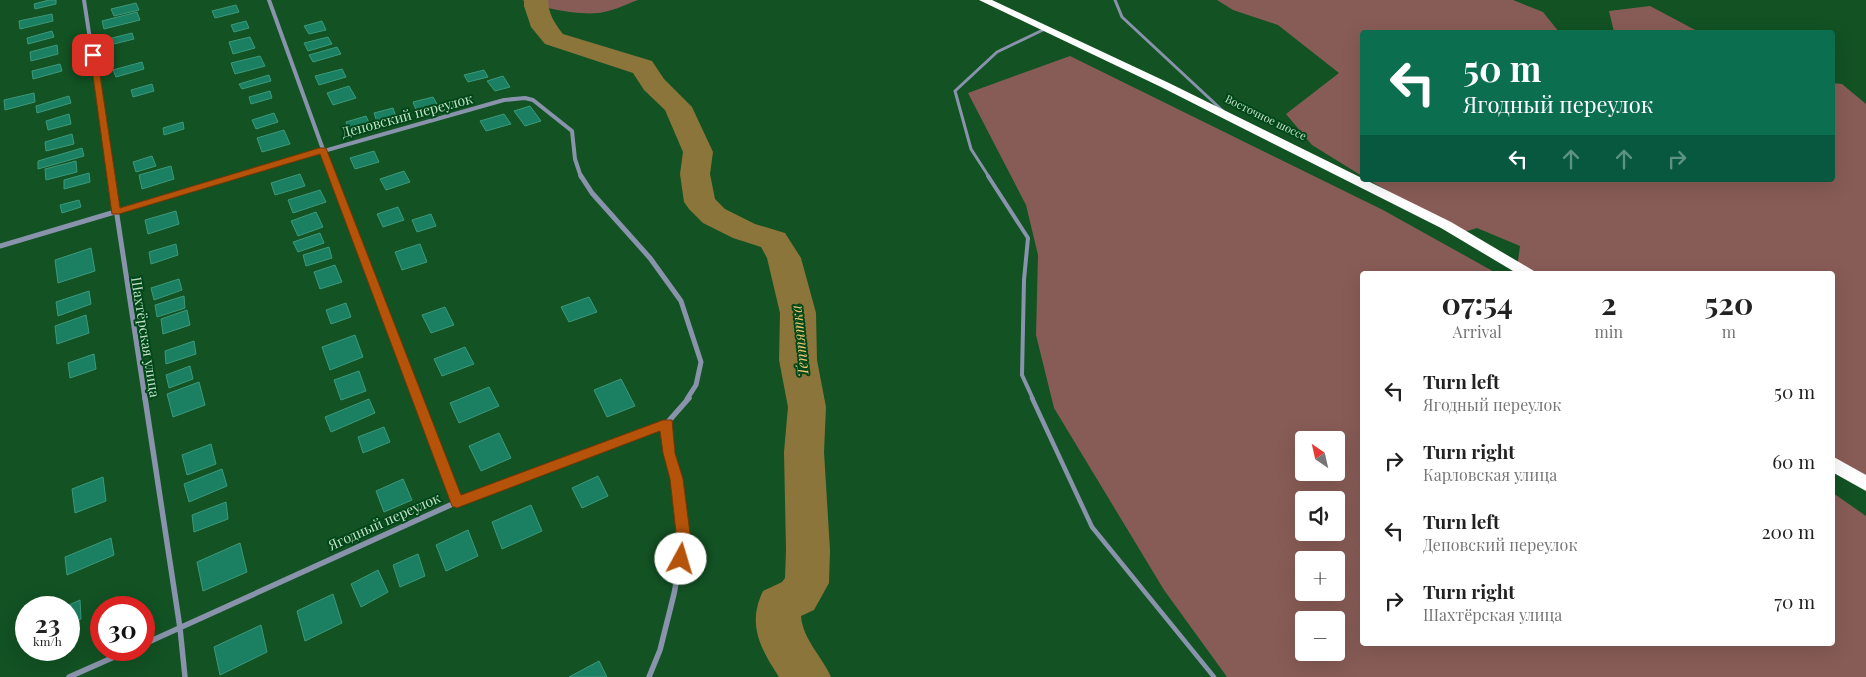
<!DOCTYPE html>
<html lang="en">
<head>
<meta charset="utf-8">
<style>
  body { margin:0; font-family:"Playfair Display",serif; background:#f2f2f2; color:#222; height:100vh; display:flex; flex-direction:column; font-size:19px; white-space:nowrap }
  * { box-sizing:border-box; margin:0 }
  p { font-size:16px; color:#767676 }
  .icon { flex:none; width:28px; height:28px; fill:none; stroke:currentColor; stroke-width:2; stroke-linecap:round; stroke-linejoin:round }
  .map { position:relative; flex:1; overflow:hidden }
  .details { position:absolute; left:1360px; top:271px; width:475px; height:375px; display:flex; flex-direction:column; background:#fff; border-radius:5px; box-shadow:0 5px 20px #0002 }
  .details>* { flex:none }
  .hud { position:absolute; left:1360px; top:30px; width:475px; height:152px; border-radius:5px; box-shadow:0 5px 20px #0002; background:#0b6e4f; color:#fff; overflow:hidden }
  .needle { width:32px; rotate:326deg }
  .fabs { position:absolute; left:1295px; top:431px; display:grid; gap:10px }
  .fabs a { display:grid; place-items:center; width:50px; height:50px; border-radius:5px; background:#fff; box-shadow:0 5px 20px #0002; font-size:25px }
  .speed { position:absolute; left:15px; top:596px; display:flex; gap:10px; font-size:25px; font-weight:700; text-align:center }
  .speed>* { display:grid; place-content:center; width:65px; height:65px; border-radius:50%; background:#fff; box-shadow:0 5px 20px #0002; line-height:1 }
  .speed small { font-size:12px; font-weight:400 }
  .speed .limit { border:8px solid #d22; background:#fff; color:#111 }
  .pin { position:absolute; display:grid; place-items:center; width:42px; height:42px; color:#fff; margin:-21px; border-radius:10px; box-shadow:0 2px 8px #0006 }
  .me { position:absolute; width:55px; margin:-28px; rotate:6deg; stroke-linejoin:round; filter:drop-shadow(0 0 4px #0008) }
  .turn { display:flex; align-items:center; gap:18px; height:105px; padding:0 20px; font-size:22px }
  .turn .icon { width:65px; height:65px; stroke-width:2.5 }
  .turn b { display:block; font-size:35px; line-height:42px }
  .lanes { display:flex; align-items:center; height:48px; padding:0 20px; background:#0003; justify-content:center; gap:25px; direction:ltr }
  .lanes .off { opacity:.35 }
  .eta { display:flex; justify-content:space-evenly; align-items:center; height:85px; text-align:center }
  .eta b { font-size:30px; font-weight:700; line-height:35px }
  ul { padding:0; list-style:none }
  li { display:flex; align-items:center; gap:15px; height:70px; padding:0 20px }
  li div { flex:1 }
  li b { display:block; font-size:19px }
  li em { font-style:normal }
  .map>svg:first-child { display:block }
  .green { fill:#885c56; fill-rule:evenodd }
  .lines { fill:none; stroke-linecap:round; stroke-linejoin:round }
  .river { fill:#8c753a; fill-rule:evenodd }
  .building { fill:#1b7f62; stroke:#3d997b }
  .lane-far2 { stroke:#8993ab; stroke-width:3 }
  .lane-far1 { stroke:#8993ab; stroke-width:4 }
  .lane { stroke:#8993ab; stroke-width:4.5 }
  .street-far2 { stroke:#8993ab; stroke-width:4 }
  .street-far1 { stroke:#8993ab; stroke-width:5 }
  .street { stroke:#8993ab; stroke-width:5.5 }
  .highway { fill:#fefefe; fill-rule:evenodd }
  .route { fill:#b45309; stroke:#753606 }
  .labels { text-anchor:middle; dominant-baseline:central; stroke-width:4; stroke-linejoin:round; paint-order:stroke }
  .far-street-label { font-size:11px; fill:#c2e1c6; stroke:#014719 }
  .street-label { font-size:14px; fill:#c2e1c6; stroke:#014719 }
  .water-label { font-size:15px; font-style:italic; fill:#eac771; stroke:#014719 }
</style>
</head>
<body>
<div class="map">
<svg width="1866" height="677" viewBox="0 0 1866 677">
  <rect width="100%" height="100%" fill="#125223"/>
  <path class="green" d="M522 0H638C627 4 615 10 604 12 584 17 540 8 522 0Z
    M1217 0H1513L1543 12 1559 32H1362V176L1312 145 1286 114 1339 73 1278 25 1233 10Z
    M1650 6 1699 32H1614L1609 11Z
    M1070 56 1383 210 1498 274H1362V644H1832L1833 493 1866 516V677H1227L1164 590 1054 408 1036 335 1038 255 1026 205 968 93ZM1304 440H1336V472H1304ZM1304 500H1336V532H1304ZM1304 560H1336V592H1304ZM1304 620H1336V652H1304Z
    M1833 83 1842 84 1866 104V481L1833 461 1832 274H1525L1517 268 1520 246 1477 228 1458 234 1369 180H1832Z"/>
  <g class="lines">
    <path class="river" d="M524 0H548C548 13 555 24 563 34L652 61 664 79 692 107 713 152 710 174 715 199 725 209 755 224 785 233 801 258 816 313 817 360 826 407 824 452 830 550 829 583 814 610 801 616C803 640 822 656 831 677H779C760 648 747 624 763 591L782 582 785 578 786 550 784 452 788 407 779 360 780 313 767 258 761 247 733 238 703 223 689 209 684 202 680 174 683 152 665 110 644 90 633 73 545 44 531 27 524 6Z"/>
  </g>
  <path class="building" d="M49 0H56V4L35 9 34 4Z
    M136 3 139 10 114 16 111 9Z
    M236 5 239 12 215 18 212 11Z
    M137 12 140 20 104 29 102 21Z
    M52 14 53 21 20 29 19 21Z
    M246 21 249 28 234 32 231 25Z
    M322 21 326 30 309 34 304 26Z
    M52 31 54 37 28 44 27 38Z
    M132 33 134 39 110 45 108 39Z
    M250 37 255 48 233 54 229 42Z
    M328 37 332 44 308 51 304 43Z
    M57 45 58 54 31 61 30 52Z
    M337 47 341 54 313 62 309 55Z
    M260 56 265 66 235 74 231 63Z
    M142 62 144 69 116 77 113 70Z
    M60 64 62 71 33 79 32 71Z
    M342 69 346 77 319 85 315 76Z
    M484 70 488 77 468 82 464 75Z
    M269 75 271 81 242 89 239 84Z
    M503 76 510 87 495 91 487 81Z
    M152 84 154 91 133 97 131 90Z
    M349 86 356 98 333 105 327 93Z
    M270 91 272 98 251 104 249 97Z
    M34 93 35 102 5 110 4 100Z
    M69 96 71 103 37 113 36 106Z
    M433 97 437 104 416 110 413 102Z
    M530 106 541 121 525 126 514 111Z
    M393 108 397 120 378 125 374 113Z
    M274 113 278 122 256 129 252 120Z
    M69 114 71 124 48 130 46 121Z
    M504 114 511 124 486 131 480 121Z
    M366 116 371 127 351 133 346 122Z
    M183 122 184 129 164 135 163 128Z
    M284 130 290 144 262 152 257 138Z
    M72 134 74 144 46 151 45 142Z
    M82 148 84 156 38 169V161Z
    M374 151 379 162 355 169 350 158Z
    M152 156 156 166 136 172 133 162Z
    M76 161 77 172 46 180 45 169Z
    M171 166 174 179 142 189 139 175Z
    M404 171 410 182 386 190 380 179Z
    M89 173 90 182 64 189V180Z
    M300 174 305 186 275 195 271 183Z
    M320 190 326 202 293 213 288 200Z
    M79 200 81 207 62 213 60 205Z
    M398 207 404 220 383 227 377 214Z
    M176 211 179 224 148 234 145 220Z
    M316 212 323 227 298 236 291 221Z
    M431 214 436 226 417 232 412 220Z
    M320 233 324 243 298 252 293 242Z
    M176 244 178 255 151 264 149 252Z
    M420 244 427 262 402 270 395 252Z
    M329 247 332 258 306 266 303 255Z
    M91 248 95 271 58 283 55 260Z
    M335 265 342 282 320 289 314 272Z
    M179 279 182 290 154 300 151 288Z
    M89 291 91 304 58 316 56 302Z
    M184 296 185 308 157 317 155 305Z
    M589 297 597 312 569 322 561 307Z
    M346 303 351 317 331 324 326 310Z
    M445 307 454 325 431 333 422 315Z
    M187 310 190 325 163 334 161 319Z
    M86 315 89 333 57 344 55 326Z
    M355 335 363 357 330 370 322 347Z
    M194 341 196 354 166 364 165 351Z
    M465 347 474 364 442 376 434 359Z
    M94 354 96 369 70 378 68 363Z
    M190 366 193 379 169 388 166 375Z
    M359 371 366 391 341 400 334 380Z
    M621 379 635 406 607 417 594 390Z
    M199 382 205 405 173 417 167 394Z
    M489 387 499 406 459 423 450 403Z
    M369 399 375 413 331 432 325 417Z
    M384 427 390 442 363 453 358 437Z
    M499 433 511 458 481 471 469 446Z
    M211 444 216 464 187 475 182 455Z
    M222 469 227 486 189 502 184 484Z
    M598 476 608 496 582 508 572 488Z
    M103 477 106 501 75 513 72 489Z
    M403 479 412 500 384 512 376 491Z
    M226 502 228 519 194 532 192 515Z
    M531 505 542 531 502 549 492 522Z
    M468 530 478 556 446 571 436 545Z
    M111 538 114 555 67 575 65 557Z
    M240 543 247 572 203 591 197 562Z
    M418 554 425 576 400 587 393 565Z
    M378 570 388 592 361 607 351 584Z
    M333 594 342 623 305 641 297 611Z
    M80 600 81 619 69 625V608H62Z
    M261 625 267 652 220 675 214 647Z
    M599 661 607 677H569Z"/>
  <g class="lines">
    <path class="lane-far2" d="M1115 0 1122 17 1223 111
      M989 177 971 149 955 91 997 52 1045 29"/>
    <path class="lane-far1" d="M988 176 1028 238 1024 280 1022 375 1033 399"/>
    <path class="lane" d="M1032 398 1092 527 1214 677"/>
    <path class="street-far2" d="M84 0 111 177
      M269 0 333 177
      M232 177 504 100 525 98 533 100 572 131 575 159 581 177"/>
    <path class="street-far1" d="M111 176 145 399
      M333 176 418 399
      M581 176 592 193 650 258 681 301 701 362 696 385 687 399
      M0 246 236 176"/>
    <path class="street" d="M145 398 180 628 185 677
      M417 398 457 502
      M144 644 457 502 667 423
      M69 677 130 650
      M649 677 660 650 674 594 684 541 677 479 669 453 666 433 667 423 689 398"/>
    <path class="highway" d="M979 0H992L1169 83 1451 222 1534 271 1536 274H1518L1441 228 1161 87Z
      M1832 456 1866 475V491L1832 472Z"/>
  </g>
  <path class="route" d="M90 54 97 55 120 208 319 148H326L461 495 663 420H672L675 453 683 479 691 541 686 563 681 565 676 563 674 559 677 541 670 479 663 453 660 431 462 506 457 508 452 506 320 154 119 214H112Z"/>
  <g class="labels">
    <g class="far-street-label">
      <text transform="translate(1266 117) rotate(26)">Восточное шоссе</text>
    </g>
    <g class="street-label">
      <text transform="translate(407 115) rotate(-15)">Деповский переулок</text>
      <text transform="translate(146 337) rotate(81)">Шахтёрская улица</text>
      <text transform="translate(384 521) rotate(-24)">Ягодный переулок</text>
    </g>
    <g class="water-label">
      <text transform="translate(799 341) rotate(-96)">Тептятка</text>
    </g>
  </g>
</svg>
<div class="fabs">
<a><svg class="needle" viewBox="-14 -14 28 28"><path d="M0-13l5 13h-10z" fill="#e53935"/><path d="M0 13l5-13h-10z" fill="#767676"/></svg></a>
<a><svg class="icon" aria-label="sound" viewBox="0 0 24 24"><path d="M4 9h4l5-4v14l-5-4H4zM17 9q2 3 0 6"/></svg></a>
<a>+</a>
<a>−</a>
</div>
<div class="speed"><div>23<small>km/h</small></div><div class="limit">30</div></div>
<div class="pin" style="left:93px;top:55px;background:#d93025"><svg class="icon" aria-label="arrive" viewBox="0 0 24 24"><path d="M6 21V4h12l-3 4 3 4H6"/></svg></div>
<svg class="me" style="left:681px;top:559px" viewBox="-20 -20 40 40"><circle r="19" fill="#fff"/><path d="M0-13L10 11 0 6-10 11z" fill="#b45309"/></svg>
<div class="hud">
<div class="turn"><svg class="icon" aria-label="left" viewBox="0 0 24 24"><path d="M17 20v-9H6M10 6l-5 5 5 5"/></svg><div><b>50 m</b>Ягодный переулок</div></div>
<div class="lanes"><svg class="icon" aria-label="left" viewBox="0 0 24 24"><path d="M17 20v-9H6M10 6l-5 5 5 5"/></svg><svg class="icon off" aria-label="ahead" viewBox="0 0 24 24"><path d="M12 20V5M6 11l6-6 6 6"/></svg><svg class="icon off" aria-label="ahead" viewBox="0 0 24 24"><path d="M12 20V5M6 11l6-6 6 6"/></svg><svg class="icon off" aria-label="right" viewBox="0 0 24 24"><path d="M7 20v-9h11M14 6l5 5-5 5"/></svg></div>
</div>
<section class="details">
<div class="eta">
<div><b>07:54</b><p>Arrival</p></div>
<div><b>2</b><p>min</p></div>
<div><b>520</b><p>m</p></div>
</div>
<ul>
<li><svg class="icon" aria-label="left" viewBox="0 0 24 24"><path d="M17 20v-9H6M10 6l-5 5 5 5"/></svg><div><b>Turn left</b><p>Ягодный переулок</p></div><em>50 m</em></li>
<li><svg class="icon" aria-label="right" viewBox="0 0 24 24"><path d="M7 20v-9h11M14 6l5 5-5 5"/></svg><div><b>Turn right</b><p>Карловская улица</p></div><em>60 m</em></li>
<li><svg class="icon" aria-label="left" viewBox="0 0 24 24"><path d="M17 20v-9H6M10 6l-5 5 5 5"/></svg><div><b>Turn left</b><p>Деповский переулок</p></div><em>200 m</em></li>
<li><svg class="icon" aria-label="right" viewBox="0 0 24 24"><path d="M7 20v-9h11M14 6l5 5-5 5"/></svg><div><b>Turn right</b><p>Шахтёрская улица</p></div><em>70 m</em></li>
</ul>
</section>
</div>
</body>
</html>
